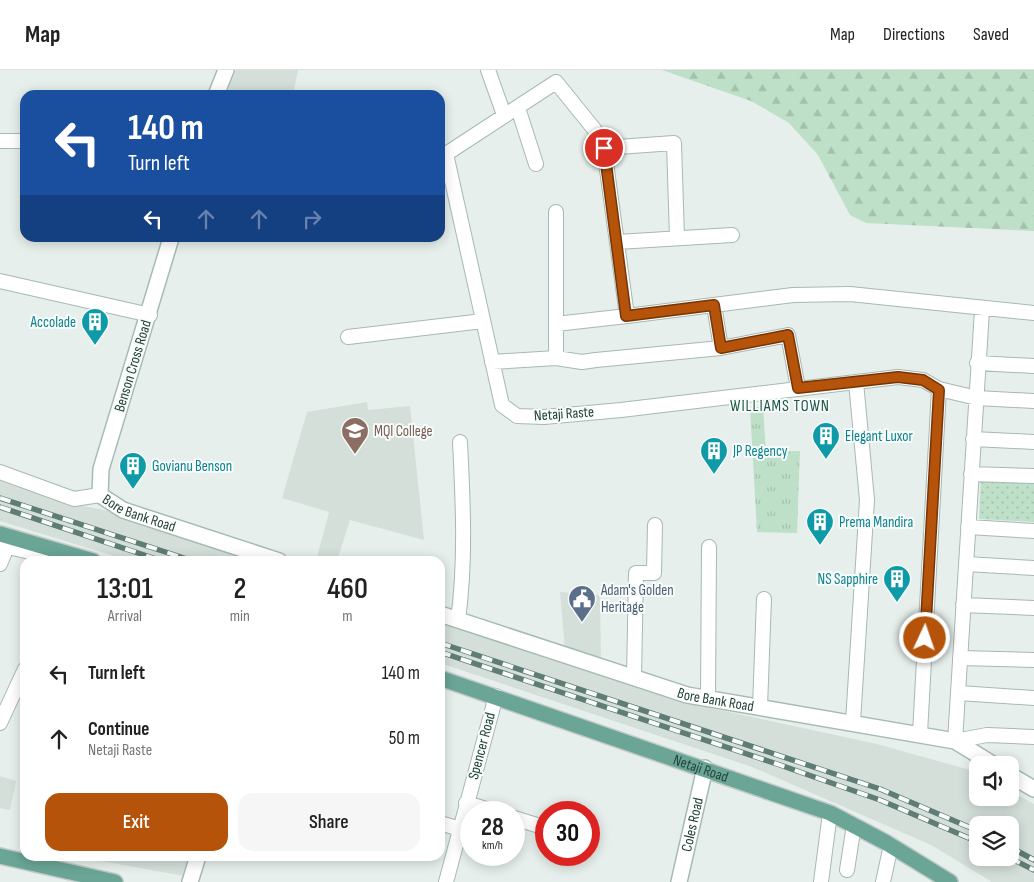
<!DOCTYPE html>
<html lang="en">
<head>
<meta charset="utf-8">
<style>
  body { margin:0; font-family:"Sofia Sans Condensed",sans-serif; background:#f6f6f6; color:#222; height:100vh; display:flex; flex-direction:column; font-size:19px; white-space:nowrap }
  * { box-sizing:border-box; margin:0 }
  p { font-size:16px; color:#767676 }
  .icon { flex:none; width:28px; height:28px; fill:none; stroke:currentColor; stroke-width:2; stroke-linecap:round; stroke-linejoin:round }
  .map { position:relative; flex:1; overflow:hidden }
  .drawer { position:absolute; left:20px; top:486px; width:425px; height:305px; display:flex; flex-direction:column; background:#fff; border-radius:15px; box-shadow:0 2px 12px #0003 }
  .drawer>* { flex:none }
  .banner { position:absolute; left:20px; top:20px; width:425px; height:152px; border-radius:15px; box-shadow:0 2px 12px #0003; background:#1a4fa0; color:#fff; overflow:hidden }
  .controls { position:absolute; left:969px; top:686px; display:grid; gap:10px }
  .controls a { display:grid; place-items:center; width:50px; height:50px; border-radius:10px; background:#fff; box-shadow:0 2px 12px #0003; font-size:25px }
  .speed { position:absolute; left:460px; top:731px; display:flex; gap:10px; font-size:25px; font-weight:700; text-align:center }
  .speed>* { display:grid; place-content:center; width:65px; height:65px; border-radius:50%; background:#fff; box-shadow:0 2px 12px #0003; line-height:1 }
  .speed small { font-size:12px; font-weight:400 }
  .speed .limit { border:8px solid #d22; background:#fff; color:#111 }
  .pin { position:absolute; display:grid; place-items:center; width:42px; height:42px; color:#fff; margin:-21px; border:2px solid #fff; border-radius:50%; box-shadow:0 1px 5px #0007 }
  .me { position:absolute; width:55px; margin:-28px; rotate:3deg; stroke-linejoin:round; filter:drop-shadow(0 0 4px #0008) }
  .turn { display:flex; align-items:center; gap:18px; height:105px; padding:0 25px; font-size:22px }
  .turn .icon { width:65px; height:65px; stroke-width:2.5 }
  .turn b { display:block; font-size:35px; line-height:42px }
  .lanes { display:flex; align-items:center; height:48px; padding:0 25px; background:#0003; justify-content:center; gap:25px; direction:ltr }
  .lanes .off { opacity:.35 }
  .eta { display:flex; justify-content:space-evenly; align-items:center; height:85px; text-align:center }
  .eta b { font-size:30px; font-weight:600; line-height:35px }
  .button { display:flex; gap:10px; margin-top:auto; padding:10px 25px }
  .button a { flex:1; height:58px; border-radius:15px; background:#b45309; color:#fff; font-size:20px; font-weight:600; line-height:58px; text-align:center }
  .button a+a { background:#f6f6f6; color:#222 }
  ul { padding:0; list-style:none }
  li { display:flex; align-items:center; gap:15px; height:65px; padding:0 25px }
  li div { flex:1 }
  li b { display:block; font-size:19px }
  li em { font-style:normal }
  header { display:flex; align-items:center; gap:30px; box-sizing:border-box; height:70px; padding:0 25px; background:#fff; border-bottom:1px solid #e0e0e0 }
  header strong { font-size:24px }
  nav { display:flex; gap:28px; margin-inline-start:auto; font-size:18px }
  .map>svg:first-child { display:block }
  .built { fill:#d4dfda; fill-rule:evenodd }
  .grass { fill:url(#grass-tufts) }
  .forest { fill:url(#forest-firs) }
  .park { fill:url(#park-dots) }
  .lines { fill:none; stroke-linecap:round; stroke-linejoin:round }
  .street-casing { stroke:#a8b8b2; stroke-width:16 }
  .secondary-casing { stroke:#a4bbb3; stroke-width:18 }
  .primary-casing { stroke:#c2cac8; stroke-width:18 }
  .street { stroke:#fff; stroke-width:14 }
  .secondary { stroke:#fff; stroke-width:15 }
  .primary { stroke:#6aa596; stroke-width:15 }
  .rail-casing { stroke:#5f7d75; stroke-width:5.5 }
  .rail { stroke:#f7fbf9; stroke-width:4; stroke-dasharray:11; stroke-linecap:butt }
  .route-casing { stroke:#753606; stroke-width:12 }
  .route { stroke:#b45309; stroke-width:9 }
  .labels { text-anchor:middle; dominant-baseline:central; stroke-width:4; stroke-linejoin:round; paint-order:stroke }
  .culture-label { font-size:15px; fill:#0d838f; stroke:#f7fbf9; text-anchor:start }
  .street-label { font-size:15px; fill:#24423a; stroke:#f7fbf9 }
  .education-label { font-size:15px; fill:#785e54; stroke:#f7fbf9; text-anchor:start }
  .service-label { font-size:15px; fill:#4e5e75; stroke:#f7fbf9; text-anchor:start }
  .neighbourhood-label { font-size:16px; letter-spacing:1px; fill:#1f5548; stroke:#f7fbf9 }
</style>
</head>
<body>
<header>
<strong>Map</strong>
<nav><a>Map</a><a>Directions</a><a>Saved</a></nav>
</header>
<div class="map">
<svg width="1034" height="812" viewBox="0 0 1034 812">
  <defs>
    <pattern id="grass-tufts" width="24" height="20" patternUnits="userSpaceOnUse" patternTransform="scale(1.25)"><rect width="24" height="20" fill="#bfe0c8"/><path d="M3 7l-1-3M5 7V3M7 7l1-3M15 17l-1-3M17 17v-4M19 17l1-3" fill="none" stroke="#a4c1ad"/></pattern>
    <pattern id="forest-firs" width="22" height="20" patternUnits="userSpaceOnUse" patternTransform="scale(1.25)"><rect width="22" height="20" fill="#bfe0c8"/><path d="M5 1l3.5 6h-7zM16 11l3.5 6h-7z" fill="#a4c1ad"/></pattern>
    <pattern id="park-dots" width="8" height="8" patternUnits="userSpaceOnUse" patternTransform="scale(1.25)"><rect width="8" height="8" fill="#bfe0c8"/><path d="M2 2h.1M6 6h.1" fill="none" stroke="#a4c1ad" stroke-width="1.8" stroke-linecap="round"/></pattern>
  </defs>
  <rect width="100%" height="100%" fill="#e6efeb"/>
  <path class="built" d="M236 0H298L293 25H226Z
    M367 332 368 340 410 336 424 470 350 450 337 491H316L329 442 282 428 307 342Z
    M0 409 83 436 119 443 263 491H130L0 451Z
    M560 522 600 525 601 593 565 581Z
    M440 550 687 633 877 674 970 700 977 704 978 728H1010V721L1034 734V812H992L931 775 752 697 440 593ZM978 755H1010V788H978Z
    M0 706 16 711 10 740 0 738Z
    M73 786H189L184 806Z"/>
  <path class="grass" d="M763 336 766 382 800 381 797 463 757 462 750 338Z"/>
  <path class="forest" d="M662 0H1034V161L866 153 850 145 818 85 789 53 751 31Z"/>
  <path class="park" d="M981 406 1034 409V452L979 449Z"/>
  <g class="lines">
    <defs>
      <path id="street" d="M488 0 504 45
        M518 38 536 94
        M0 71H25
        M604 78 674 73 677 168
        M446 84 502 335 517 346 544 347 621 340 898 307 923 310 939 319 977 328 1034 331
        M446 84 556 12 594 59 604 78 627 246 793 225 850 224 1034 243
        M617 172 732 165
        M0 211 150 245
        M714 235 721 278
        M982 240 955 671 987 665 1034 667
        M556 254 627 246
        M348 267 483 251
        M556 288V142
        M492 292 556 288 582 292 596 290 721 278 788 265 798 318
        M977 293 1034 296
        M973 369 1034 372
        M0 402 74 429 100 425
        M971 404 1034 406
        M968 457 1034 461
        M0 475 69 491
        M0 494 7 477
        M966 494 1034 498
        M963 535 1034 538
        M458 550C466 491 463 432 460 372
        M960 588 1034 590
        M634 608 636 503H654L655 455
        M959 623 1034 628
        M708 628 709 477
        M760 637 764 529
        M853 652 867 430 856 312
        M0 653 25 599
        M920 663 939 319
        M466 733 496 742
        M514 748 546 758
        M440 753 460 759
        M847 800 854 755
        M446 812 496 626
        M821 812 830 743
        M883 812 891 775"/>
      <g id="secondary">
        <path d="M216 25 226 0"/>
        <path id="s1" d="M171 168 101 399 100 425 123 440 279 491"/>
        <path id="s2" d="M440 544 687 625 955 671 994 695"/>
        <path d="M1010 705 1034 719"/>
        <path d="M190 812 198 786"/>
        <path id="s3" d="M679 812 705 698"/>
      </g>
      <g id="primary">
        <path d="M0 464 93 491"/>
        <path id="s4" d="M440 608 830 743 885 772 950 812"/>
        <path d="M0 786 115 812"/>
      </g>
    </defs>
    <use href="#street" class="street-casing"/>
    <use href="#secondary" class="secondary-casing"/>
    <use href="#primary" class="primary-casing"/>
    <use href="#street" class="street"/>
    <use href="#secondary" class="secondary"/>
    <use href="#primary" class="primary"/>
    <defs>
      <path id="rail" d="M0 428 193 491
        M0 437 162 491
        M440 573 880 719 978 761
        M440 582 777 694 880 730 978 772
        M1010 777 1034 790
        M1010 788 1034 800"/>
    </defs>
    <use href="#rail" class="rail-casing"/>
    <use href="#rail" class="rail"/>
  </g>
  <g class="lines">
    <defs>
      <path id="route" d="M604 78 626 246 714 235 721 278 788 265 798 318 898 307 923 310 939 320 925 568"/>
    </defs>
    <use href="#route" class="route-casing"/>
    <use href="#route" class="route"/>
  </g>
  <defs>
    <symbol id="building-pin" viewBox="-11 -11 22 30"><path d="M0 17L-7.5 6A9.5 9.5 0 1 1 7.5 6Z" fill="#0f9aa8" stroke="#f7fbf9"/><path d="M-4-6H4V6H1V3H-1V6H-4ZM-2.5-4.3h1.7v1.8h-1.7ZM.8-4.3h1.7v1.8H.8ZM-2.5-1h1.7V.8h-1.7ZM.8-1h1.7V.8H.8Z" fill="#fff"/></symbol>
    <symbol id="university-pin" viewBox="-11 -11 22 30"><path d="M0 17L-7.5 6A9.5 9.5 0 1 1 7.5 6Z" fill="#8d6e63" stroke="#f7fbf9"/><path d="M0-5L7-2L0 1L-7-2ZM-4 1L0 2.5L4 1V4Q0 6-4 4Z" fill="#fff"/></symbol>
    <symbol id="civic-pin" viewBox="-11 -11 22 30"><path d="M0 17L-7.5 6A9.5 9.5 0 1 1 7.5 6Z" fill="#5c6f8a" stroke="#f7fbf9"/><path d="M-.6-6.5H3V-4.5H.6V-3L4-1V1h2V6H-6V1h2V-1L-.6-3ZM-1.2 2.5V6h2.4V2.5Z" fill="#fff"/></symbol>
  </defs>
  <g fill-rule="evenodd">
    <use href="#building-pin" x="79" y="236" width="32" height="43"/>
    <use href="#university-pin" x="339" y="345" width="32" height="43"/>
    <use href="#building-pin" x="810" y="350" width="32" height="43"/>
    <use href="#building-pin" x="698" y="365" width="32" height="43"/>
    <use href="#building-pin" x="117" y="380" width="32" height="43"/>
    <use href="#building-pin" x="804" y="436" width="32" height="43"/>
    <use href="#building-pin" x="881" y="493" width="32" height="43"/>
    <use href="#civic-pin" x="566" y="513" width="32" height="43"/>
  </g>
  <g class="labels">
    <g class="culture-label">
      <text x="76" y="252" text-anchor="end">Accolade</text>
      <text x="845" y="366">Elegant Luxor</text>
      <text x="733" y="381">JP Regency</text>
      <text x="152" y="396">Govianu Benson</text>
      <text x="839" y="452">Prema Mandira</text>
      <text x="878" y="509" text-anchor="end">NS Sapphire</text>
    </g>
    <g class="street-label">
      <text transform="translate(133 296) rotate(-73)">Benson Cross Road</text>
      <text transform="translate(564 344) rotate(-4)">Netaji Raste</text>
      <text stroke="none"><textPath href="#s1" startOffset="311">Bore Bank Road</textPath></text>
      <text stroke="none"><textPath href="#s2" startOffset="289">Bore Bank Road</textPath></text>
      <text transform="translate(482 676) rotate(-75)">Spencer Road</text>
      <text stroke="none"><textPath href="#s4" startOffset="276">Netaji Road</textPath></text>
      <text stroke="none"><textPath href="#s3" startOffset="59">Coles Road</textPath></text>
    </g>
    <g class="education-label">
      <text x="374" y="361">MQI College</text>
    </g>
    <g class="service-label">
      <text x="601" y="520">Adam's Golden<tspan x="601" dy="17">Heritage</tspan></text>
    </g>
    <g class="neighbourhood-label">
      <text x="780" y="336">WILLIAMS TOWN</text>
    </g>
  </g>
</svg>
<div class="controls">
<a><svg class="icon" aria-label="sound" viewBox="0 0 24 24"><path d="M4 9h4l5-4v14l-5-4H4zM17 9q2 3 0 6"/></svg></a>
<a><svg class="icon" aria-label="layers" viewBox="0 0 24 24"><path d="M12 4l9 5-9 5-9-5zM3 14l9 5 9-5"/></svg></a>
</div>
<div class="speed"><div>28<small>km/h</small></div><div class="limit">30</div></div>
<div class="pin" style="left:604px;top:78px;background:#d93025"><svg class="icon" aria-label="arrive" viewBox="0 0 24 24"><path d="M6 21V4h12l-3 4 3 4H6"/></svg></div>
<svg class="me" style="left:925px;top:568px" viewBox="-20 -20 40 40"><circle r="17" fill="#b45309" stroke="#fff" stroke-width="3"/><path d="M0-11L8 9 0 5-8 9z" fill="#fff"/></svg>
<div class="banner">
<div class="turn"><svg class="icon" aria-label="left" viewBox="0 0 24 24"><path d="M17 20v-9H6M10 6l-5 5 5 5"/></svg><div><b>140 m</b>Turn left</div></div>
<div class="lanes"><svg class="icon" aria-label="left" viewBox="0 0 24 24"><path d="M17 20v-9H6M10 6l-5 5 5 5"/></svg><svg class="icon off" aria-label="ahead" viewBox="0 0 24 24"><path d="M12 20V5M6 11l6-6 6 6"/></svg><svg class="icon off" aria-label="ahead" viewBox="0 0 24 24"><path d="M12 20V5M6 11l6-6 6 6"/></svg><svg class="icon off" aria-label="right" viewBox="0 0 24 24"><path d="M7 20v-9h11M14 6l5 5-5 5"/></svg></div>
</div>
<section class="drawer">
<div class="eta">
<div><b>13:01</b><p>Arrival</p></div>
<div><b>2</b><p>min</p></div>
<div><b>460</b><p>m</p></div>
</div>
<ul>
<li><svg class="icon" aria-label="left" viewBox="0 0 24 24"><path d="M17 20v-9H6M10 6l-5 5 5 5"/></svg><div><b>Turn left</b></div><em>140 m</em></li>
<li><svg class="icon" aria-label="ahead" viewBox="0 0 24 24"><path d="M12 20V5M6 11l6-6 6 6"/></svg><div><b>Continue</b><p>Netaji Raste</p></div><em>50 m</em></li>
</ul>
<div class="button"><a>Exit</a><a>Share</a></div>
</section>
</div>
</body>
</html>
